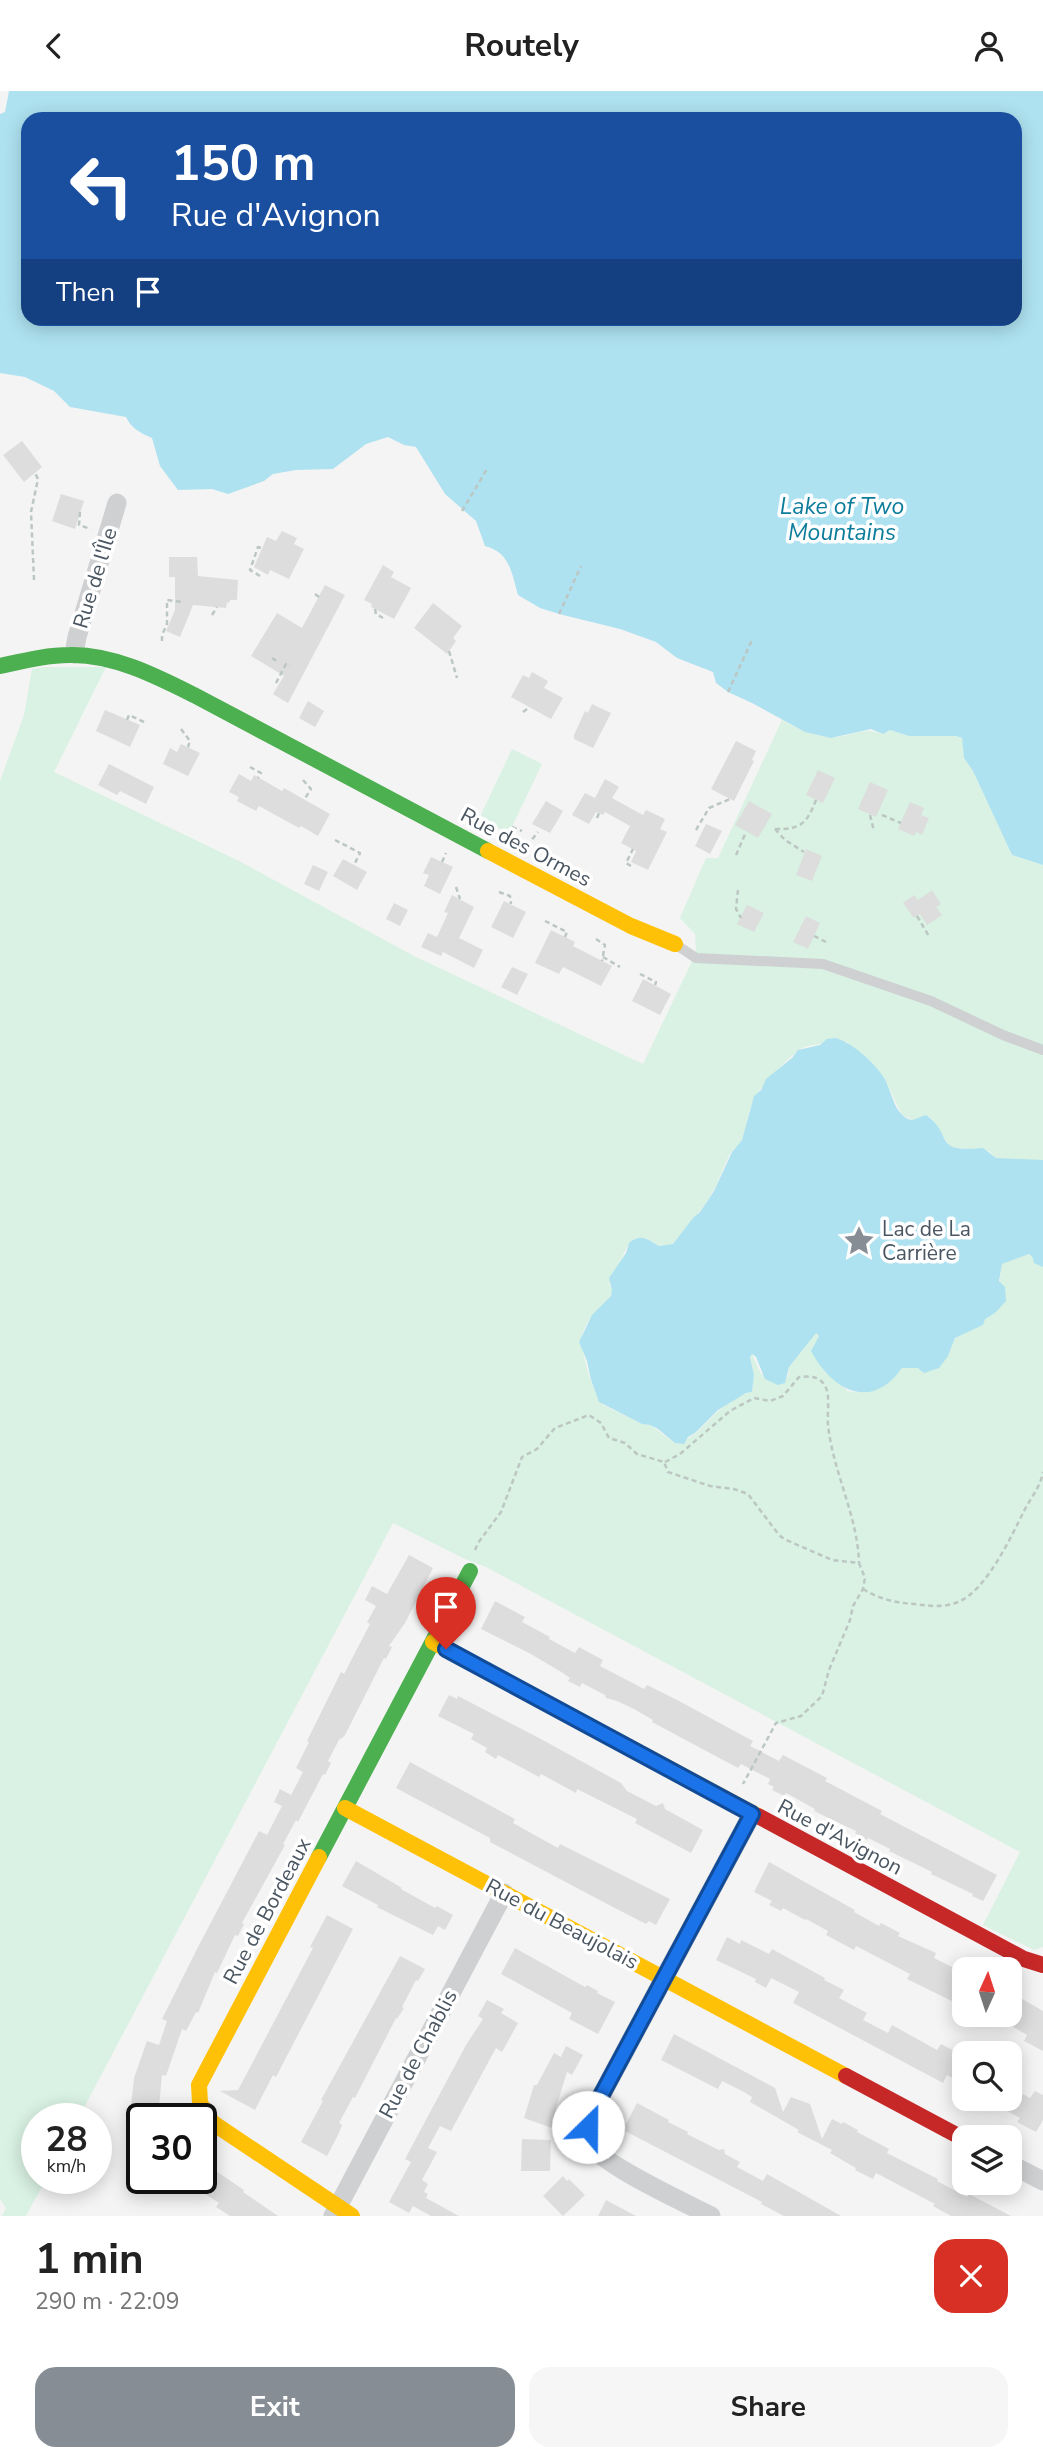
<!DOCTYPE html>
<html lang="en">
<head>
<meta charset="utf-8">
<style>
  body { margin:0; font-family:"Nunito Sans",sans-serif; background:#f6f6f6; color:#222; height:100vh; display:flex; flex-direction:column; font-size:26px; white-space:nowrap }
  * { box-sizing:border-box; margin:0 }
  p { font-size:23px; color:#767676 }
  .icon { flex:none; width:38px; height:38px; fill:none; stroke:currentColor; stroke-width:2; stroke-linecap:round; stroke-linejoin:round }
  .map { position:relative; height:2125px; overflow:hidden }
  .drawer { display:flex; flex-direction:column; background:#fff; flex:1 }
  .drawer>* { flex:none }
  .banner { position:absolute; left:21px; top:21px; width:1001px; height:214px; border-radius:21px; box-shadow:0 4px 18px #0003; background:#1a4fa0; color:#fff; overflow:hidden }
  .needle { width:46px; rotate:3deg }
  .buttons { position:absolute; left:952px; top:1866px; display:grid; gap:14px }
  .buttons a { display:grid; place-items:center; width:70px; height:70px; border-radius:14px; background:#fff; box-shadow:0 4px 18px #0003; font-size:35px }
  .speed { position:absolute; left:21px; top:2012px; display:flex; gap:14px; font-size:35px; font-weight:700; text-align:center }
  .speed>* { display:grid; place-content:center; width:91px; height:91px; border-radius:50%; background:#fff; box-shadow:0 4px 18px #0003; line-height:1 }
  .speed small { font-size:18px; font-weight:400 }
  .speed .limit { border:4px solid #111; border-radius:10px; background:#fff; color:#111 }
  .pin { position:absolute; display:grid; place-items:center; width:60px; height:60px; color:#fff; margin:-72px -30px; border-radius:50% 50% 50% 0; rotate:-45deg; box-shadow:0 0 7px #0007 }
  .pin .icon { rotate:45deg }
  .me { position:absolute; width:77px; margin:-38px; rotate:23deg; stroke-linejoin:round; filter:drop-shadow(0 0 5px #0008) }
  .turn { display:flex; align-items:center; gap:24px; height:147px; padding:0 35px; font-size:32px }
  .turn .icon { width:91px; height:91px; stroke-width:2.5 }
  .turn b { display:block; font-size:49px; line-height:60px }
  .then { display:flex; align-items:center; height:66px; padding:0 35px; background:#0003; gap:14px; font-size:26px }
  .round { display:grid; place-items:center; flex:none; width:74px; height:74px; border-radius:21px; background:#f6f6f6 }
  .head { display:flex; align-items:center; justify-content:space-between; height:119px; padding:0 35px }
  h1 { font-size:42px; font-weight:700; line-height:52px }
  .action { display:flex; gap:14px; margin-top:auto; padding:14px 35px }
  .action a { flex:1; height:80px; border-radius:21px; background:#868d94; color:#fff; font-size:28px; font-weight:700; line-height:80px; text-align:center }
  .action a+a { background:#f6f6f6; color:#222 }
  header { display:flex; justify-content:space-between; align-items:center; height:91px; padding:0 35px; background:#fff; font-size:32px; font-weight:700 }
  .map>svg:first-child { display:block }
  .green { fill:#d9f2e3 }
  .water { fill:#aee2f0; fill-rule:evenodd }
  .building { fill:#ddddde }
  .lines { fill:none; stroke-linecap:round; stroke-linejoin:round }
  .path { stroke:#bcc7c4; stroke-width:2.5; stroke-dasharray:5 3.5; stroke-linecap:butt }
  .lane { stroke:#ced0d2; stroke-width:10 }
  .street { stroke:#ced0d2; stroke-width:19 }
  .fast { stroke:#4caf50; stroke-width:16 }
  .slow { stroke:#ffc107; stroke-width:16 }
  .jam { stroke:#c62828; stroke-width:16 }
  .route-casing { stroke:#114b97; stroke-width:18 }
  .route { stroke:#1a73e8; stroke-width:12 }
  .labels { text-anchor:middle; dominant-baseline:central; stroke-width:7; stroke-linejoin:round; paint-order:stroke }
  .street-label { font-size:21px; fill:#4a5661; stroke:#fff }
  .poi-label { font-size:21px; fill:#4a5661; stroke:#fff; text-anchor:start }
  .water-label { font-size:23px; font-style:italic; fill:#0c7c9b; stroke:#fff }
</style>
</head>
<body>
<header><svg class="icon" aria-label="back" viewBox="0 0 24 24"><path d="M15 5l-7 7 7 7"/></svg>Routely<svg class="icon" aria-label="person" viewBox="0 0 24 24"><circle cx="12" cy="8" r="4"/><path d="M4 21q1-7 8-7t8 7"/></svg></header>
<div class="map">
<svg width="1043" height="2125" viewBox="0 0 1043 2125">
  <rect width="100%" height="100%" fill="#f4f4f4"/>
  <path class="green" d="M45 576H106L54 681 239 770 414 865 643 973 696 862 695 843 680 827 706 767H718L782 629C797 637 812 645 829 646 849 648 861 634 883 643L890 639 909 645H956L963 648 964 667 973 680 1012 764 1043 774V1069H1006L996 1067 989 1060 950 1056 932 1028 926 1024 913 1029 902 1024 883 985 847 951C834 952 817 952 804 956 793 961 758 998 753 1009 748 1021 747 1034 743 1046 741 1053 734 1057 730 1063 723 1076 719 1090 712 1102 701 1122 685 1135 674 1153L659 1155 647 1147 629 1152 609 1193 613 1199 611 1205C602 1215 587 1228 583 1241 578 1253 593 1305 603 1314L642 1333 650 1334 675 1352 683 1353C687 1347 690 1346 696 1342 712 1327 728 1306 752 1301L754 1284 750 1265 752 1263 761 1283 788 1286 789 1276 815 1242 820 1245 813 1255 847 1300C869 1304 889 1296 902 1277H918L948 1265 955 1247 983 1234 984 1228 995 1222 1002 1173 1029 1163 1043 1176V1856L1034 1859 983 1834 1020 1761 486 1476 465 1468 393 1432 78 2028H37V2088H46L26 2125H2L6 2117 0 2108V690L24 624 32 578Z
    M512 658 542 673 509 742 479 728Z"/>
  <path class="water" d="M9 0H1043V774L1012 764 973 680 964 667 962 647 956 645H909L890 639 883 643 871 638 831 647 805 641 752 612 728 601 716 592 713 581 677 567 656 551 620 538 559 523 540 517 518 504C512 483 510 461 485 455L476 430 445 403 416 356 404 354 388 346 366 353 333 378 296 379 273 383 264 390 228 403 212 398 178 399 160 375 152 347C140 342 131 337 126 326L70 316 54 300 25 286 0 282V23L5 21ZM28 28H1015V228H28Z
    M836 947C854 953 872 970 883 985 892 999 894 1026 912 1029L926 1024C955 1044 930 1062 983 1057L996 1067 1043 1069V1176L1034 1172 1033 1167 1029 1163 1002 1173 999 1190 1005 1196 1006 1210 995 1222 985 1228 983 1234 955 1247 948 1265 939 1277 924 1282 918 1277H902C871 1321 832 1299 811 1260L819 1245 816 1242 789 1276 785 1292 778 1294 765 1288 756 1266 752 1263 750 1266 754 1284 752 1301 746 1302 718 1319 695 1342 688 1346 684 1353 675 1352 658 1338 650 1334 642 1333 599 1311 591 1289 587 1270 579 1251 592 1224 611 1205 612 1199 609 1187 626 1162 629 1152C641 1142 648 1148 659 1155L673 1153 693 1127 700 1121 714 1100 732 1061 742 1049 754 1005 761 999 766 988 792 967 798 959 820 954 827 948Z"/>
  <path class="building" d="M22 350 42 376 24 391 3 364Z
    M61 403 84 410 75 438 52 430Z
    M282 440 297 447 294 453 304 458 289 488 270 479 268 484 254 476 267 446 276 450Z
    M169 466H197L198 485 238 489 237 509H230L229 512 227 511 226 517 193 514 180 546 166 540 175 519V486H169Z
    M383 474 394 481 391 486 411 497 394 528 371 516 372 513 364 509Z
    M325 494 345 504 288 612 273 603 284 585 251 565 277 522 302 537Z
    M433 512 462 535 453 547 456 550 447 563 414 537Z
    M532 581 548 590 544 597 563 607 551 628 511 606 523 584 529 587Z
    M308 610 324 620 315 636 299 627Z
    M592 613 611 622 593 657 574 648V644L585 620 588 622Z
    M105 619 140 634 130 656 96 640Z
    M736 650 756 660 752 669 754 670 734 710 711 698Z
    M181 653 200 662 188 685 163 673 170 657 177 661Z
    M109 673 154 696 146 713 120 700 117 704 98 694Z
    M818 679 835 687 823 712 806 704Z
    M239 683 251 690 254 684 282 700 284 697 330 723 318 745 301 735 299 737 259 715 256 720 237 710 239 706 229 701Z
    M605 688 619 696 612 707 643 724 646 719 665 728 660 738 667 741 648 779 631 771 636 760 621 752 630 735 605 721 603 724 596 721 589 733 572 724 585 702 595 707Z
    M870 691 888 699 876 726 858 718Z
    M546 710 563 720 550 742 532 733Z
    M749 710 772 723 758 747 735 734Z
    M910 711 924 717 921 724 929 727 922 744 916 741 914 745 898 738Z
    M706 733 722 740 710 763 695 755Z
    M806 758 822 765 812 790 796 784Z
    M431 766 453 776 440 803 424 795 429 784 423 782Z
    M343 768 367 781 357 799 333 785Z
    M313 774 328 781 319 800 304 793Z
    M932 799 941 813 936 816 942 824 927 834 920 823 914 827 903 812 914 804 918 809Z
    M452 804 474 816 459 847 483 859 474 877 443 861 441 865 421 856 428 842 437 846 448 822 444 821Z
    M504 810 526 821 513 847 491 836Z
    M394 812 408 819 400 835 386 828Z
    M747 814 764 822 754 841 737 833Z
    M806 825 820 832 808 858 793 851Z
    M551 839 575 851 573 855 612 875 601 895 563 876 559 883 535 872Z
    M512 876 528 883 517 904 501 896Z
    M643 888 671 903 660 924 632 910Z
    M409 1464 433 1477 405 1532 389 1555 392 1556 386 1568 384 1567 345 1644 341 1648 340 1647 328 1670 331 1672 325 1684 323 1683 298 1731 296 1729 283 1753 285 1754 242 1832 244 1833 238 1845 235 1844 217 1882 215 1881 198 1922 196 1921 186 1940 182 1938 166 1985 162 1984 158 2027 130 2024 134 1987 147 1950 159 1954 167 1930 162 1928 197 1858 259 1740 267 1744 282 1715 274 1711 280 1698 291 1704 303 1681 296 1677 309 1651 307 1650 341 1581 344 1583 370 1533 367 1531 376 1515 365 1509 372 1495 387 1503Z
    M495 1510 525 1526 522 1531 550 1546 549 1548 575 1562 579 1556 603 1569 600 1575 644 1598 647 1594 679 1610 753 1650 750 1655 779 1670 783 1664 827 1687 825 1690 882 1720 880 1723 997 1784 983 1810 972 1805 973 1803 931 1783 932 1781 889 1760 890 1758 868 1747 867 1749 855 1742 856 1740 814 1720 815 1718 786 1702 784 1705 772 1699 774 1696 768 1693 770 1688 741 1673 738 1677 652 1631 653 1629 634 1618 617 1610 606 1607 605 1604 582 1592 580 1596 568 1590 570 1587 563 1582 529 1562 481 1538Z
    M449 1604 457 1608 458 1605 539 1647 621 1692 627 1700 656 1715 663 1712 665 1718 703 1739 691 1762 635 1732 637 1728 577 1698 576 1702 541 1683 539 1686 498 1664 496 1668 485 1661 487 1657 471 1648 474 1643 438 1625Z
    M410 1671 515 1728 513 1732 558 1757 560 1753 670 1808 656 1834 649 1830 646 1833 611 1815 490 1751V1747L396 1697Z
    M356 1770 402 1797 401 1798 435 1817 437 1815 453 1824 445 1839 438 1835 433 1844 377 1816 378 1814 342 1795Z
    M769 1771 855 1819 854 1821 879 1835 881 1832 900 1842 898 1845 936 1862 934 1867 964 1882V1916L907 1888 910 1883 856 1855 854 1859 826 1844 828 1840 806 1828 805 1829 783 1817 781 1820 769 1814 772 1810 754 1801Z
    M327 1824 353 1838 276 1986 273 1984 255 2019 220 2000 238 1999 313 1857 310 1856Z
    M727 1846 740 1853 741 1849 769 1863 772 1858 825 1887 824 1889 844 1899 839 1907 867 1922 863 1929 888 1942 892 1934 937 1959 941 1953 956 1961 954 1965 964 1971V1977L957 1989 947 1984 943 1992 793 1912 799 1901 771 1887 766 1897 755 1891 756 1888 716 1869Z
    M515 1857 585 1896 587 1894 598 1900 597 1902 615 1911 598 1943 569 1928 572 1922 501 1883Z
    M400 1865 425 1878 418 1890 416 1889 402 1916 404 1917 397 1928 396 1927 355 2007 353 2006 339 2032 342 2034 338 2044 327 2065 301 2051 323 2010 321 2009Z
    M1010 1901 1043 1920V1960L1024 1950 1027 1944 991 1923H1010Z
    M487 1909 504 1918 501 1922 518 1932 502 1961 496 1957 451 2040 440 2035 428 2057 437 2061 422 2089 428 2093 424 2101 428 2103 426 2107 459 2125H431L413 2115 409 2122 389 2111 411 2071 405 2068 466 1954 483 1928 478 1925Z
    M674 1943 775 1997 783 2021 791 2006 810 2013 822 2048 832 2028 842 2033 843 2031 858 2039 857 2041 889 2058 887 2062 938 2088 937 2090 967 2106 969 2103 1011 2125H951L933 2115 935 2113 876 2082 873 2088 855 2079 856 2077 830 2062 832 2059 797 2041 799 2039 750 2011 752 2006 744 2001 722 1990 718 1998 661 1969Z
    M566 1955 583 1964 572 1984 567 1981 555 2020H557L552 2037 524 2027 534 1994H537L554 1962 561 1966Z
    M1035 2000 1043 2004V2029L1036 2041 1017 2031 1020 2027 984 2007H1021L1023 2003 1030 2007Z
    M637 2012 669 2029 668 2031 688 2041 687 2043 719 2059 724 2058 725 2063 740 2071 737 2076 763 2090 767 2083 841 2125H784L761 2113 762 2111 623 2039Z
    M522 2048 551 2049 550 2080H521Z
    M201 2070 244 2099 243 2101 278 2125H230L216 2116 219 2112 183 2088H201Z
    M563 2085 567 2090 569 2088 585 2104 563 2125 543 2105Z
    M606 2109 636 2125H598Z"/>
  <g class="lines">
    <path class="path" d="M462 420 487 378
      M80 421 79 434 91 438
      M260 485 250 479 258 456 261 457
      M34 489 31 421 38 388 35 382
      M315 503 319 506
      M375 518 376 523 383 527
      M559 523 581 475
      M212 524 217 516
      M162 550V544L167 533V509L182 511
      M449 560 457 587
      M272 567 278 571
      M276 592 286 573 290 575
      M728 601 752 549
      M523 621 530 616
      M127 629 129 624 144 631
      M181 638 190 650 188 656
      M250 676 261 682 258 687
      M303 689 311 698 304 709
      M870 724 874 740
      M882 724 901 732
      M597 727 599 722
      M512 736 522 740
      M775 738C801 739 807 732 816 709
      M775 738 785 749 804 761
      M696 739 709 717 730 708
      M335 749 360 762 354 774
      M527 755 538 741
      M736 764 746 741
      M442 771 446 762
      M631 775 626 772 633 758
      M456 796 460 808
      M738 799 736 818 741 827
      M499 801 510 805 511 813
      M917 825 930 847
      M545 830 567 841 565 846
      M814 845 826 851
      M596 848 605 854 602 870
      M603 866 620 876
      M640 883 656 891 655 894
      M665 1371 680 1363 730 1320 754 1307 770 1310 783 1305 799 1286C810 1285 821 1285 826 1297 830 1305 827 1324 828 1334 833 1381 858 1426 859 1472
      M475 1459 478 1452 501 1421 522 1366 537 1358 555 1337 589 1324 601 1332 609 1347 625 1352 637 1363 664 1371 668 1381 710 1395 734 1398 748 1403 779 1444 784 1448 832 1469 859 1472 865 1487 863 1498 853 1515 850 1529 829 1579 822 1605 801 1625 776 1632 743 1693
      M863 1498C879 1508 896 1512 915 1513 929 1515 944 1517 958 1511 986 1500 1011 1446 1024 1420 1031 1406 1040 1397 1043 1381"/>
    <path class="lane" d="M675 853 696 867 823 873 931 910 1003 944 1043 959"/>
    <path class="street" d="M74 563 77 546 117 412
      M1010 2073 1043 2090
      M333 2125 504 1802
      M711 2125C688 2113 600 2073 591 2053 586 2040 590 2028 595 2016L752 1723"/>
    <path class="fast" d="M0 575C23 570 46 564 70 564 113 563 156 585 194 604L488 760
      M319 1766 470 1480"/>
    <path class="slow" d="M488 760 631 835 675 853
      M433 1551 758 1725
      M345 1717 846 1985
      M319 1766 199 1994 200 2012 213 2032 352 2125"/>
    <path class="jam" d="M758 1725 1024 1868 1043 1874
      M846 1985 964 2048"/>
  </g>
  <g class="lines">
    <defs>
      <path id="route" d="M446 1558 752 1723 595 2016 588 2036"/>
    </defs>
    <use href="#route" class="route-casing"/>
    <use href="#route" class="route"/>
  </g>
  <defs>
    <symbol id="sight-bare" viewBox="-9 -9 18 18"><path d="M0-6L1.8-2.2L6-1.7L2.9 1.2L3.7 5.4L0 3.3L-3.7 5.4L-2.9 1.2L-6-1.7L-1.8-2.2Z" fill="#868d94" stroke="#fff" stroke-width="2.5" paint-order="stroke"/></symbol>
  </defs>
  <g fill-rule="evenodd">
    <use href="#sight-bare" x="837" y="1128" width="44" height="44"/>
  </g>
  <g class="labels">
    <g class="street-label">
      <text transform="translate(95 487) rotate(-73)">Rue de l'Île</text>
      <text transform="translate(526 756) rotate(28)">Rue des Ormes</text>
      <text transform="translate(840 1746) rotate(28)">Rue d'Avignon</text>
      <text transform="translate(267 1820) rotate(-62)">Rue de Bordeaux</text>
      <text transform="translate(562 1833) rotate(28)">Rue du Beaujolais</text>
      <text transform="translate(418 1963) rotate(-62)">Rue de Chablis</text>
    </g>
    <g class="poi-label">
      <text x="882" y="1138">Lac de La<tspan x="882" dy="24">Carrière</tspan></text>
    </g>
    <g class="water-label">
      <text x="842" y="415">Lake of Two<tspan x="842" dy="26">Mountains</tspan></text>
    </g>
  </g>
</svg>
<div class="buttons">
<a><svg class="needle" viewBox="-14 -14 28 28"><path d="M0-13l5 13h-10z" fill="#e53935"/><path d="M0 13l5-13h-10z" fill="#767676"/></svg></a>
<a><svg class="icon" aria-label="search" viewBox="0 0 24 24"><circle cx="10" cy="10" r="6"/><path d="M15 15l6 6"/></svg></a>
<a><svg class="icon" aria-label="layers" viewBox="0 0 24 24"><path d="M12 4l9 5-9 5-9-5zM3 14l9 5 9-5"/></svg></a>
</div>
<div class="speed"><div>28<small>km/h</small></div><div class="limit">30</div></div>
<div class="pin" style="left:446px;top:1558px;background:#d93025"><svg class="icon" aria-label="arrive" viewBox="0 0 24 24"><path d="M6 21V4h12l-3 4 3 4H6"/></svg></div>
<svg class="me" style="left:588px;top:2036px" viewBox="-20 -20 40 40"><circle r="19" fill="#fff"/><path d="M0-13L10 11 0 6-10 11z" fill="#1a73e8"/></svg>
<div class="banner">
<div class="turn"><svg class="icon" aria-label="left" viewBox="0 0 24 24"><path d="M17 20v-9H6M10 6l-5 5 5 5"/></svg><div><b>150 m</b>Rue d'Avignon</div></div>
<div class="then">Then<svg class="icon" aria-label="arrive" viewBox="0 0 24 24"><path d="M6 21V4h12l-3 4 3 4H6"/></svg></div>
</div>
</div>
<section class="drawer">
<div class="head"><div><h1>1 min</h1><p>290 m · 22:09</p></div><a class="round" style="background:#d93025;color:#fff"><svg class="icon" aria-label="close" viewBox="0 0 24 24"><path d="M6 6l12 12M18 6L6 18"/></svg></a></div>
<div class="action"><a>Exit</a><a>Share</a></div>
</section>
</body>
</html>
